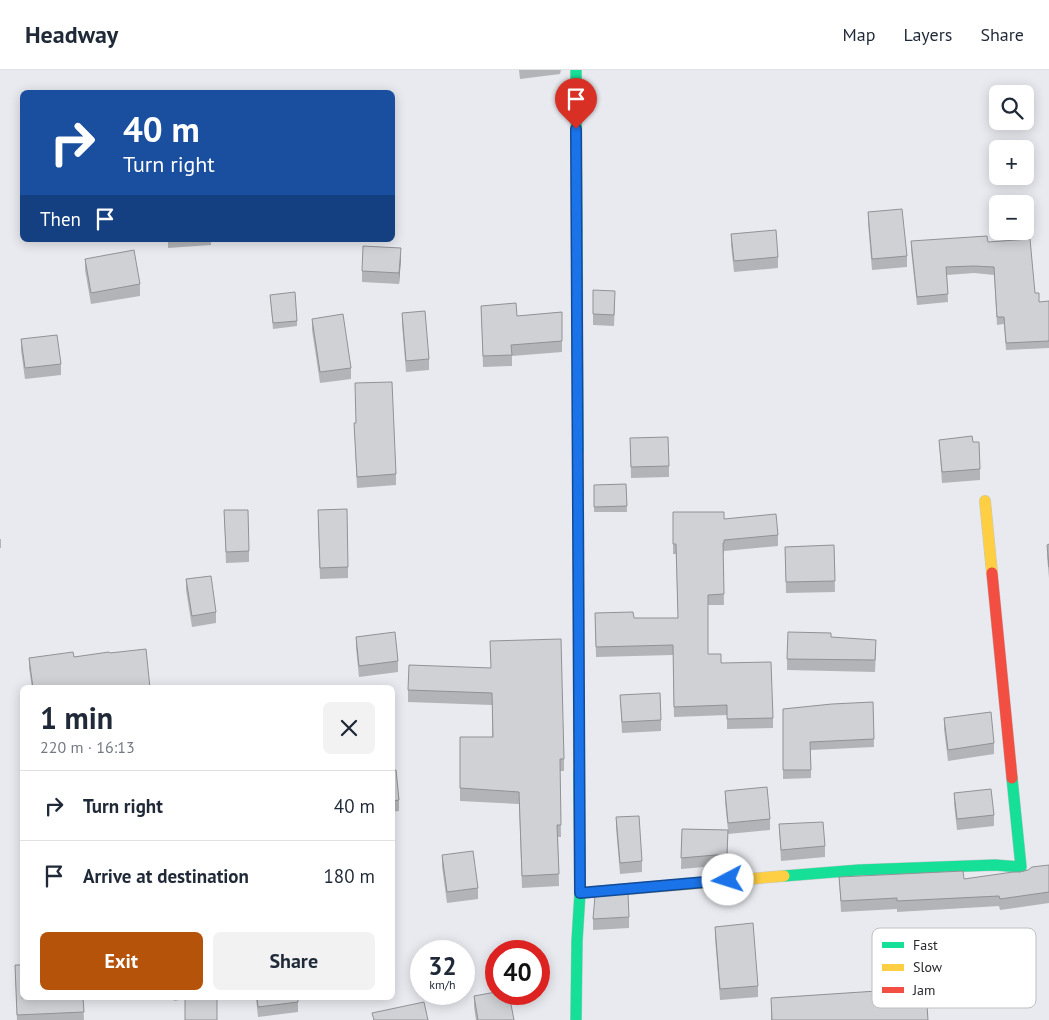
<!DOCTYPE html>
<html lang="en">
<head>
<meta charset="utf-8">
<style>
  body { margin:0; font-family:"PT Sans",sans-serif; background:#f2f2f3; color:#1f2937; height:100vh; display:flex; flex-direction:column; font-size:19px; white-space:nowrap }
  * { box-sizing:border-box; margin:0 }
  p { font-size:16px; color:#747a83 }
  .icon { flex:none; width:28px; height:28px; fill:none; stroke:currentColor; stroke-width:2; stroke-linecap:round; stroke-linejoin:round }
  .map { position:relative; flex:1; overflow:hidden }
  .sheet { position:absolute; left:20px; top:615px; width:375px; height:315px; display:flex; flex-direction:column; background:#fff; border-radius:8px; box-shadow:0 2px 12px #0003 }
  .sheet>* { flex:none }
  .guide { position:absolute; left:20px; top:20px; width:375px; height:152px; border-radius:8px; box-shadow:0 2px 12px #0003; background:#1a4fa0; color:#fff; overflow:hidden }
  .buttons { position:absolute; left:989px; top:15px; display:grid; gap:10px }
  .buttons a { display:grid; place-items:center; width:45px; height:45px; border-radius:8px; background:#fff; box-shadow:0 2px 12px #0003; font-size:25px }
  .speed { position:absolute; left:410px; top:870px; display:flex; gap:10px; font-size:25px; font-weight:700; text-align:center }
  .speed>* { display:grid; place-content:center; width:65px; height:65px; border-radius:50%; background:#fff; box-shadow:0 2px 12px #0003; line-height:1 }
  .speed small { font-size:12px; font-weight:400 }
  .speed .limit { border:8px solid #d22; background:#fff; color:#111 }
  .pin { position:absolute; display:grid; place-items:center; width:42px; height:42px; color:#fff; margin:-51px -21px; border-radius:50% 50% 50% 0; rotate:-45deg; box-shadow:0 0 5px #0007 }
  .pin .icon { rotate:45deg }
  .me { position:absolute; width:55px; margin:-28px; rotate:265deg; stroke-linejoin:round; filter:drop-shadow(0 0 4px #0008) }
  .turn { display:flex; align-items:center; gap:18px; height:105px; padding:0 20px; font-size:22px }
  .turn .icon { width:65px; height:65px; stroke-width:2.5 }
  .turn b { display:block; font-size:35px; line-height:42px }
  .then { display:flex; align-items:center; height:48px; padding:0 20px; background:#0003; gap:10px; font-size:19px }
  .round { display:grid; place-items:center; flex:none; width:52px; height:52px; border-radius:8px; background:#f2f2f3 }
  .head { display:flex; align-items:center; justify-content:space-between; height:85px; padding:0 20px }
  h1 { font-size:30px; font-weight:600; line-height:38px }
  .primary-button { display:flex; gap:10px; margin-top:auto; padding:10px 20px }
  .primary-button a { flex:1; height:58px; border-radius:8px; background:#b45309; color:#fff; font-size:20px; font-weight:600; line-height:58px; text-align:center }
  .primary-button a+a { background:#f2f2f3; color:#1f2937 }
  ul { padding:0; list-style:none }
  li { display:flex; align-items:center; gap:15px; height:70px; padding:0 20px; border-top:1px solid #e0e1e3 }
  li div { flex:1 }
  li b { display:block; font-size:19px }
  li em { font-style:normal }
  header { display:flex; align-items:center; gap:30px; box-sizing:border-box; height:70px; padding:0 25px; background:#fff; border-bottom:1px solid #e0e1e3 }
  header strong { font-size:24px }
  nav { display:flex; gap:28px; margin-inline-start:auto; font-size:18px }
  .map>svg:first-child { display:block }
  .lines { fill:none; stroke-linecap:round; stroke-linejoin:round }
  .fast-casing { stroke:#c5c7ca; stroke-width:12 }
  .slow-casing { stroke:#c5c7ca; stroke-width:12 }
  .jam-casing { stroke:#c5c7ca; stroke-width:12 }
  .fast { stroke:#16e098; stroke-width:11 }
  .slow { stroke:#ffcf43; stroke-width:11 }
  .jam { stroke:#f24e42; stroke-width:11 }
  .wall { fill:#b2b4b7 }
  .shaded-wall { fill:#919295 }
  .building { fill:#cfd1d5; stroke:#919295 }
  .route-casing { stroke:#114b97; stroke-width:12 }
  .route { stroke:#1a73e8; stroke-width:9 }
  .key { fill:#fff; stroke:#bebfc0; stroke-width:1 }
  .key-label { font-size:14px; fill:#28292d }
</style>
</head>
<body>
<header>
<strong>Headway</strong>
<nav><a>Map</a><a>Layers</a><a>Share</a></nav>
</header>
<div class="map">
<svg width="1049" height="950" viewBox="0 0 1049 950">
  <rect width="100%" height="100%" fill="#e8eaef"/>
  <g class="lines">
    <defs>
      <path id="fast" d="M576 0 578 383
        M784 806 859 800 995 795 1021 797 1012 708
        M576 950 577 871 580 823 579 700"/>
      <path id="slow" d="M578 383 579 700
        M985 431 992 503
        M580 823 784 806"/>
      <path id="jam" d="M992 503 1012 708"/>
    </defs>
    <use href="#fast" class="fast-casing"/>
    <use href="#slow" class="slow-casing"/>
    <use href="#jam" class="jam-casing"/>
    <use href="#fast" class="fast"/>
    <use href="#slow" class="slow"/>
    <use href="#jam" class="jam"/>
  </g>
  <path class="wall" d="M519 0H561L560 4 520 9Z
    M868 142 907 186V197L872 200 868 153Z
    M731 164 778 187V198L734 202 731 175Z
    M168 170H211V175L168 178Z
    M911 171 988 172 1035 223 1039 232 1049 231V278L1006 280 1004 254 997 255 994 205 974 203 947 205 948 232 917 235 911 179Z
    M85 189 140 214V226L91 234 85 200Z
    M401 189 399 214 362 212V201Z
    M593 220 615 232 614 256 593 255Z
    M270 225 297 251V256L273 259Z
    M481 236 517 246 562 242V282L512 286V296L483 297Z
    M402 243 429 289V300L406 302 402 254Z
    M312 249 351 298V309L320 313 312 260Z
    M21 269 61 294V305L25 309 21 280Z
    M354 353 396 404V415L357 418Z
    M630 368 669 396V407L631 408Z
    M939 370 973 372 980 399V410L942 413Z
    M626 414 627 442H594V415Z
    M224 440 249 481V492L226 493Z
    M673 442 724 449 778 465V476L724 481V484H723L724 535H708V584L721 593 773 648V658L727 659V645L674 647 673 585 596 587 595 543 634 548H678L676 484H673Z
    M318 451 348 497V508L320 509Z
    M0 469H1V478H0Z
    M1049 474V508L1047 486V475Z
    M834 475 835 522 786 523 785 477Z
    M186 509 216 542V553L192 557 186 520Z
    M356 567 398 591V602L359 607 356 578Z
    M831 567 876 581 875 602 787 600V589Z
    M110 583 150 618H32L29 598V588L74 587Z
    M491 598 564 689V701H560L561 767H558L559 816 522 818 519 734 460 731V667H492V635L408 632V620Z
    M620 625 661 650V661L622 663Z
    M873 632 874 677 811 680V708L783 709V639Z
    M944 648 994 673V684L948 691 944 659Z
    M392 700 399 730V741L392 742Z
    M725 721 770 749V760L728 764V760L727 795 681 799 682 759 728 760 725 732Z
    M954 723 994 745V756L957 760 954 734Z
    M616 747 642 791V802L620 804 616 758Z
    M779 754 825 776V787L781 791Z
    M442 785 478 818V829L447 833 442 796Z
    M1049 795V833L1000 840 999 836 897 842V839L841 842 839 807 964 809 1020 802Z
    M629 847V858L593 860V849Z
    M715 857 758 916V927L720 930 715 868Z
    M891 894 1014 903V913L978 918V923L927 930 928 950H771V928L892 920Z
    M15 895 83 928 84 950H17Z
    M474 926 514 950H476L474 937Z
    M173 928H217L185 929 174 931Z
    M256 928H298V942L258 947Z"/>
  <path class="shaded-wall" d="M401 178V189L399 214V203Z"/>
  <path class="building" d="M902 139 907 186 872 189 868 142Z
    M776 160 778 187 734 191 731 164Z
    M987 166 988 172 1030 169 1035 223H1039V232L1049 231V271L1006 273 1004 247H997L994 197 974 196 946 197 948 224 917 227 911 171Z
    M363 176 401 178 399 203 362 201Z
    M134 180 140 214 91 223 85 189Z
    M593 220 615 221 614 245 593 244Z
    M295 222 297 251 273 253 270 225Z
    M516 233 517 246 562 242V271L511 275 512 285 483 286 481 236Z
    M425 241 429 289 406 291 402 243Z
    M343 244 351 298 320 302 312 249Z
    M57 265 61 294 25 298 21 269Z
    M392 312 396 404 357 407 354 353H356L355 313Z
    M972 366 973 372H979L980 399 942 402 939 370Z
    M668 367 669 396 631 397 630 368Z
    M626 414 627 436 594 437V415Z
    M347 439 348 497 320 498 318 440Z
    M224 440H248L249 481 226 482Z
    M673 442H724V449L776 444 778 465 724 470V473H723L724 524 708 525V584H721V593L771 592 773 648 727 649V635L674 637 673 575 596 577 595 543 633 542 634 548H678L676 474H673Z
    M1049 474V497L1047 475Z
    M834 475 835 511 786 512 785 477Z
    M211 506 216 542 192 546 186 509Z
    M395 562 398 591 359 596 356 567Z
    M788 562 831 563V567L876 570 875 590 787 589Z
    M561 569 564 689H560L561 755H557L559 804 522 806 519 722 460 718V667H493L492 623 408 620 409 595 491 598 490 571Z
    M146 579 150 618H33L29 588 73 582 74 587 109 582 110 583Z
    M660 623 661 650 622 652 620 625Z
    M873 632 874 669 810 672 811 700H783V639L832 634Z
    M991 642 994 673 948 680 944 648Z
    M392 700H396L399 730 392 731Z
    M767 717 770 749 728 753 725 721Z
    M991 719 994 745 957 749 954 723Z
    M639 746 642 791 620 793 616 747Z
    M823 752 825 776 781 780 779 754Z
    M682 759 728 760 727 784 681 788Z
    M473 781 478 818 447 822 442 785Z
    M1049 795V822L1000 829 999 826 897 831V828L841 831 839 807 963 801 964 809 1013 802H1020L1028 800 1032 797Z
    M628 824 629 847 593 849 595 826Z
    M753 853 758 916 720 919 715 857Z
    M1011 880 1014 903 977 909 978 913 926 920 928 950H772L771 928 892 920 891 894 942 891V887Z
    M15 895H22V928H83L84 942 17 945Z
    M496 922V924H509L514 950H478L474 926Z
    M185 928H217V950H185Z
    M257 928H298V932L258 937Z
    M424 932 428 950H374L372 943Z"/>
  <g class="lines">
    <defs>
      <path id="route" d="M576 59 580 823 728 810"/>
    </defs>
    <use href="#route" class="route-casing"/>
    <use href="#route" class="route"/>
  </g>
  <rect x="872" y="858" width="164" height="80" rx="8" class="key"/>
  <rect x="882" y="872" width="22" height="6" fill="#16e098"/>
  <rect x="882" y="894" width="22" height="7" fill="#ffcf43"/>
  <rect x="882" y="917" width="22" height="6" fill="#f24e42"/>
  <g class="key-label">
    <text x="913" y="880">Fast</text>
    <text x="913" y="902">Slow</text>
    <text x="913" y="925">Jam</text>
  </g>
</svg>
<div class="buttons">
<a><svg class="icon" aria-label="search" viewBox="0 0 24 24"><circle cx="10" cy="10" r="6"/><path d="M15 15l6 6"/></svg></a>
<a>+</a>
<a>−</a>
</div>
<div class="speed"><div>32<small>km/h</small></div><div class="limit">40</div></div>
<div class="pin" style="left:576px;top:59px;background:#d93025"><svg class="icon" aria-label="arrive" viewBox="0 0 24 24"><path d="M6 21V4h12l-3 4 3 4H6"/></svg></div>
<svg class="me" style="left:728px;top:810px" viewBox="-20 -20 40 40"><circle r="19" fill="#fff"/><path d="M0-13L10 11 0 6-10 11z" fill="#1a73e8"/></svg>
<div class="guide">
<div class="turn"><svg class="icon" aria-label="right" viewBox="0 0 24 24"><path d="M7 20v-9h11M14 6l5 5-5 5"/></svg><div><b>40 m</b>Turn right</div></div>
<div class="then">Then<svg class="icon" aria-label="arrive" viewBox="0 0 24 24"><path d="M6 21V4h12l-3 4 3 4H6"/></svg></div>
</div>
<section class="sheet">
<div class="head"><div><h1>1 min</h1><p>220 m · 16:13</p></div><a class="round"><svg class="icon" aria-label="close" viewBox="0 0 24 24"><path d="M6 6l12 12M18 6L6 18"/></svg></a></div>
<ul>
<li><svg class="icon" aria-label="right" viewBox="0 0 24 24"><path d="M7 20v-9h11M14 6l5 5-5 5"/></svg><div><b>Turn right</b></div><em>40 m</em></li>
<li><svg class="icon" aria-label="arrive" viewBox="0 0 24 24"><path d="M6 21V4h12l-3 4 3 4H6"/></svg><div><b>Arrive at destination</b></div><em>180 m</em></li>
</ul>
<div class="primary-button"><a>Exit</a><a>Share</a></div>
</section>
</div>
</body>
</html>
